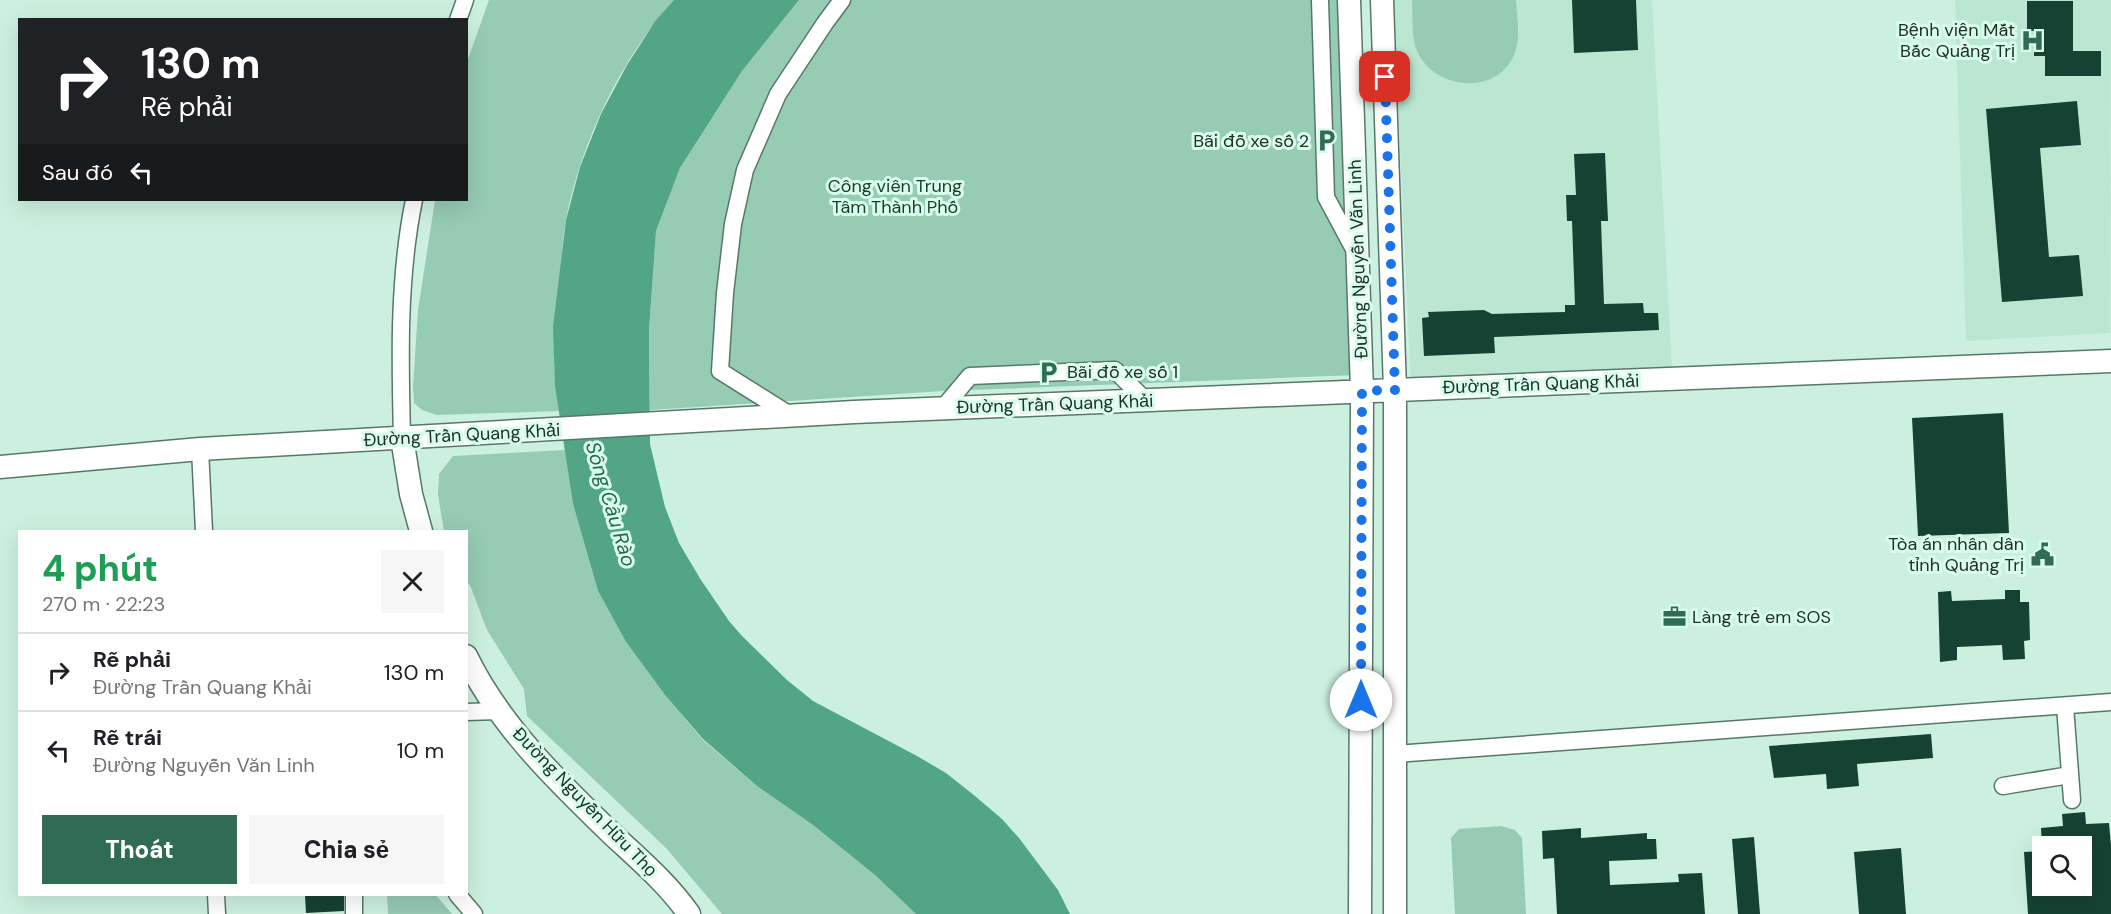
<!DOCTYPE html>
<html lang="vi">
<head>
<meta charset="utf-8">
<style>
  body { margin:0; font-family:"DM Sans",sans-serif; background:#f6f6f6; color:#202124; height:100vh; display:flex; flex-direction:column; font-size:22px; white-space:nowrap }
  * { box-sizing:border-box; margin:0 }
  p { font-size:20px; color:#757577 }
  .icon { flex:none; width:33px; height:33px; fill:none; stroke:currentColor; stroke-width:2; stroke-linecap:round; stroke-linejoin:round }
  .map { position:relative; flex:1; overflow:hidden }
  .sheet { position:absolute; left:18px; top:530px; width:450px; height:366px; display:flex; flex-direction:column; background:#fff; border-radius:0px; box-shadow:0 6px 24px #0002 }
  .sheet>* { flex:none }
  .guide { position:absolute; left:18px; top:18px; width:450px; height:183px; border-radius:0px; box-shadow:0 6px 24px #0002; background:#202124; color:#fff; overflow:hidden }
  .fabs { position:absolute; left:2032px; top:836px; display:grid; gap:12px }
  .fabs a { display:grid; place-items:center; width:60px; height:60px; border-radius:0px; background:#fff; box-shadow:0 6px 24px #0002; font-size:30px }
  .pin { position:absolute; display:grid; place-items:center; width:51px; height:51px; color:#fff; margin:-26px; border-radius:12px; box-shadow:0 3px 9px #0006 }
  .me { position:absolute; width:66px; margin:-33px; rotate:0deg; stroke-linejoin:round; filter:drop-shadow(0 0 4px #0008) }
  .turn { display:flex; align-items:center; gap:21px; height:126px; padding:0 24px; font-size:27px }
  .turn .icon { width:78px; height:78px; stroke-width:2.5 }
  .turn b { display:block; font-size:42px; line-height:51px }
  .then { display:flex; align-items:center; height:57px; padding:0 24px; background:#0003; gap:12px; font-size:22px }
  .round { display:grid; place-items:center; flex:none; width:63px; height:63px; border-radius:0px; background:#f6f6f6 }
  .headline { display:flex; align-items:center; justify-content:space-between; height:102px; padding:0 24px }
  h1 { font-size:36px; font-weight:800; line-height:45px; color:#1e9e55 }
  .cta { display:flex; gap:12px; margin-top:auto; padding:12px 24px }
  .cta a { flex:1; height:69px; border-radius:0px; background:#306b54; color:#fff; font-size:24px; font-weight:800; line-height:69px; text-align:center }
  .cta a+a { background:#f6f6f6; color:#202124 }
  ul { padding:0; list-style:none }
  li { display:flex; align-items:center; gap:18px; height:78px; padding:0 24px; border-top:2px solid #e0e0e0 }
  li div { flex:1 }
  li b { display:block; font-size:22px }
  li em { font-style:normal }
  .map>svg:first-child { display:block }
  .built { fill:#bae6d2 }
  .green { fill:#96cbb4 }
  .water { fill:#53a685 }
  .building { fill:#154232 }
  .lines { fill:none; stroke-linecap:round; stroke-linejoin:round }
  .street-casing { stroke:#577869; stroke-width:19 }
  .secondary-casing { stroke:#577869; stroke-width:25 }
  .street { stroke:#fff; stroke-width:16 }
  .secondary { stroke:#fff; stroke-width:22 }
  .route { stroke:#1a73e8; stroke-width:10; stroke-dasharray:0 18 }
  .labels { text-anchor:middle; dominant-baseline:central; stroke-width:6; stroke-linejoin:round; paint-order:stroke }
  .poi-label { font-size:18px; fill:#22302a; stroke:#d9fdec; text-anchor:end }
  .park-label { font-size:18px; fill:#183d2f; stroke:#d9fdec }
  .street-label { font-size:18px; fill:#22302a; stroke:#d9fdec }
  .water-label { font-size:20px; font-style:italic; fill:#25644d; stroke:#d9fdec }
</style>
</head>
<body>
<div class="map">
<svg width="2111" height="914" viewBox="0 0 2111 914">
  <rect width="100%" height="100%" fill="#ccf0df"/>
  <path class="built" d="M1393 0H1652L1672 370 1411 383Z
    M1955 0H2111L2110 333 1966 341Z"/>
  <path class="green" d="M489 0H674C621 58 581 143 566 219 563 237 562 256 560 274 554 322 551 362 559 411L437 415 422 410 414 403 413 387 418 310 435 200H466L467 62Z
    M799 0H1347L1356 375 944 391 650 410 649 330 656 231 680 168 742 71Z
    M1412 0H1516C1517 18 1521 38 1514 55 1496 97 1433 89 1417 51 1411 37 1413 15 1412 0Z
    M565 450 573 504 598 591 626 642 665 695 703 740 757 786 813 825 875 875 916 914H722L666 848 527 716 524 689 487 630 470 585 467 582 466 531H444L438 495 439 474 453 456Z
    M1501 826 1515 830 1522 838 1526 914H1455L1451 838 1459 829Z
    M387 894H435L452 914H388Z"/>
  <path class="water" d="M674 0H799L742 71 680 168 656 231 649 330 650 444 665 507 679 543 701 580 729 621 742 636 787 680 813 701 917 756 946 773 975 796 1002 819 1019 838 1058 890 1070 914H916L875 875 813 825 757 786 703 739 665 695 626 642 598 591 573 504 555 386 553 327 566 220 580 167 601 114 627 65 656 20Z"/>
  <path class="building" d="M1572 0H1636L1638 50 1574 53Z
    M2027 1H2073V51H2101V76H2045V56H2034V31L2027 30Z
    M2077 101 2081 145 2040 148 2049 257 2079 255 2083 296 2002 302 1986 109Z
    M1605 153 1608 221H1601L1604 304 1643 303 1644 313H1658L1659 330 1494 337 1495 353 1424 356 1422 318 1429 317 1428 312 1484 310 1492 314 1565 312V305H1575L1572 221H1567L1566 195H1576L1574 154Z
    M2003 413 2009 533 1918 536 1912 418Z
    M2005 590H2020V602H2029L2030 640 2024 641 2025 659 2003 660 2002 645 1957 647V660L1940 662 1938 592 1951 591 1952 601 2005 599Z
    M1931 734 1933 758 1857 764 1859 786 1827 789 1826 774 1774 778 1769 746Z
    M2085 812 2086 824 2109 823 2111 845V914H2028L2024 852 2043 851V885H2082V846H2042L2041 828 2063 826 2062 814Z
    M1581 828V838L1647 833V839H1656L1657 859 1609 861 1610 885 1679 882 1678 874 1702 873 1705 914H1557L1554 858 1543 859 1542 831Z
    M1754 837 1760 914H1738L1732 839Z
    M1901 848 1906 914H1859L1854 852Z
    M344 894V911L306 913 305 896Z"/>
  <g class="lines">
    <defs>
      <path id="street" d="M1320 0 1326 197 1356 253
        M458 20 465 0
        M943 408 970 376 1115 370 1145 400
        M790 415 720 371 725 293 733 224 745 170 778 94 825 23 842 0
        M402 438C400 359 398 278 414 200
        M200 449 204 531
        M2065 706 2072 800
        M466 712 499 711
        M1395 754 2111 702
        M2003 786 2070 775
        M216 894 217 914
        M354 894V914
        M457 894 474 914"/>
      <path id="secondary" d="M1349 0 1362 391 1360 914
        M1382 0 1395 390V914
        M402 438 411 494 421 531
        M0 467 200 449 854 412 2111 361
        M466 656C499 725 558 782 613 835 640 860 668 884 689 914"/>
    </defs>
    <use href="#street" class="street-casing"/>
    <use href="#secondary" class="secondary-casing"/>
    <use href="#street" class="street"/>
    <use href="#secondary" class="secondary"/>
  </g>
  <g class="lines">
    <path class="route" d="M1361 700 1362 391 1395 390 1385 77"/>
  </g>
  <defs>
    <symbol id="hospital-bare" viewBox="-9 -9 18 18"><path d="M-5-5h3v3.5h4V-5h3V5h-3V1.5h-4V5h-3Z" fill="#306b54" stroke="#d9fdec" stroke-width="2.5" paint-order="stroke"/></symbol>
    <symbol id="parking-bare" viewBox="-9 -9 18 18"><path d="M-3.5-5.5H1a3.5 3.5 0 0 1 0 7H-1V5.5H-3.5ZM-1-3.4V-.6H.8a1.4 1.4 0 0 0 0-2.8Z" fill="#306b54" stroke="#d9fdec" stroke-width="2.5" paint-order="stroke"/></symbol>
    <symbol id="civic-bare" viewBox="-9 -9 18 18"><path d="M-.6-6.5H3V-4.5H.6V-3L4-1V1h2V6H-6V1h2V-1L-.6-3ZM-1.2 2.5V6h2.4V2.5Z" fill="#306b54" stroke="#d9fdec" stroke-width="2.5" paint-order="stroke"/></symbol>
    <symbol id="office-bare" viewBox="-9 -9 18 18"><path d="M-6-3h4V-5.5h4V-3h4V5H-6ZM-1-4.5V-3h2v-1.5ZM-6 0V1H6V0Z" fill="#306b54" stroke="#d9fdec" stroke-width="2.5" paint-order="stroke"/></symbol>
  </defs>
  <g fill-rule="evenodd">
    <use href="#hospital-bare" x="2016" y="24" width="33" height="33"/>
    <use href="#parking-bare" x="1310" y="124" width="33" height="33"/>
    <use href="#parking-bare" x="1032" y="356" width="33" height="33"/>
    <use href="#civic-bare" x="2026" y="538" width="33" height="33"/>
    <use href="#office-bare" x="1658" y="600" width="33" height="33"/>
  </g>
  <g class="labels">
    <g class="poi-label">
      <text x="2015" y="30">Bệnh viện Mắt<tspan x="2015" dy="21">Bắc Quảng Trị</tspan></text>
      <text x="1309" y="141">Bãi đỗ xe số 2</text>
      <text x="1067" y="372" text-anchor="start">Bãi đỗ xe số 1</text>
      <text x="2024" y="544">Tòa án nhân dân<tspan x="2024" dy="21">tỉnh Quảng Trị</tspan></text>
      <text x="1692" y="617" text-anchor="start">Làng trẻ em SOS</text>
    </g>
    <g class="park-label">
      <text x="895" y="186">Công viên Trung<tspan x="895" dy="21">Tâm Thành Phố</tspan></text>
    </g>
    <g class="street-label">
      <text transform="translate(1358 259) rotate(-92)">Đường Nguyễn Văn Linh</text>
      <text transform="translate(1541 384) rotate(-2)">Đường Trần Quang Khải</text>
      <text transform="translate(1055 404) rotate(-2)">Đường Trần Quang Khải</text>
      <text transform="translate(462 435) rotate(-3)">Đường Trần Quang Khải</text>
      <text transform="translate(585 802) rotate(46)">Đường Nguyễn Hữu Thọ</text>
    </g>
    <g class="water-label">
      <text transform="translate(611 504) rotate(73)">Sông Cầu Rào</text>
    </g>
  </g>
</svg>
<div class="fabs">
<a><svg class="icon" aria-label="search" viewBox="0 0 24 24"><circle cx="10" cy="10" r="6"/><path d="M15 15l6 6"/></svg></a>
</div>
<div class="pin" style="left:1385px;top:77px;background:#d93025"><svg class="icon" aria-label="arrive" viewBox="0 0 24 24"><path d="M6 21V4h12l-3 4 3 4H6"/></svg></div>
<svg class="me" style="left:1361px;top:700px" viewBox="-20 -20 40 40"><circle r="19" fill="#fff"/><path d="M0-13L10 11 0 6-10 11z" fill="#1a73e8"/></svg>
<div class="guide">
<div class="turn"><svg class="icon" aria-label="right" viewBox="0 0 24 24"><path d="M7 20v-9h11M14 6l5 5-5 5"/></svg><div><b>130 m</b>Rẽ phải</div></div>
<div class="then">Sau đó<svg class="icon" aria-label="left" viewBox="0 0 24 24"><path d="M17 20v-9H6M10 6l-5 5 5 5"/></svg></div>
</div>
<section class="sheet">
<div class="headline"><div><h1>4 phút</h1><p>270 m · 22:23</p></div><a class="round"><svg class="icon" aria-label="close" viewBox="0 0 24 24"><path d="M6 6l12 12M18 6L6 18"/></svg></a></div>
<ul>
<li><svg class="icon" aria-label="right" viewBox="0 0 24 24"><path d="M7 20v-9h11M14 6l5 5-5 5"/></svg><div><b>Rẽ phải</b><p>Đường Trần Quang Khải</p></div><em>130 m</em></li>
<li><svg class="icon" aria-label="left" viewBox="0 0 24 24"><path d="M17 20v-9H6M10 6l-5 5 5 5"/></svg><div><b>Rẽ trái</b><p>Đường Nguyễn Văn Linh</p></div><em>10 m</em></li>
</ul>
<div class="cta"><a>Thoát</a><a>Chia sẻ</a></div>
</section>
</div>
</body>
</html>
